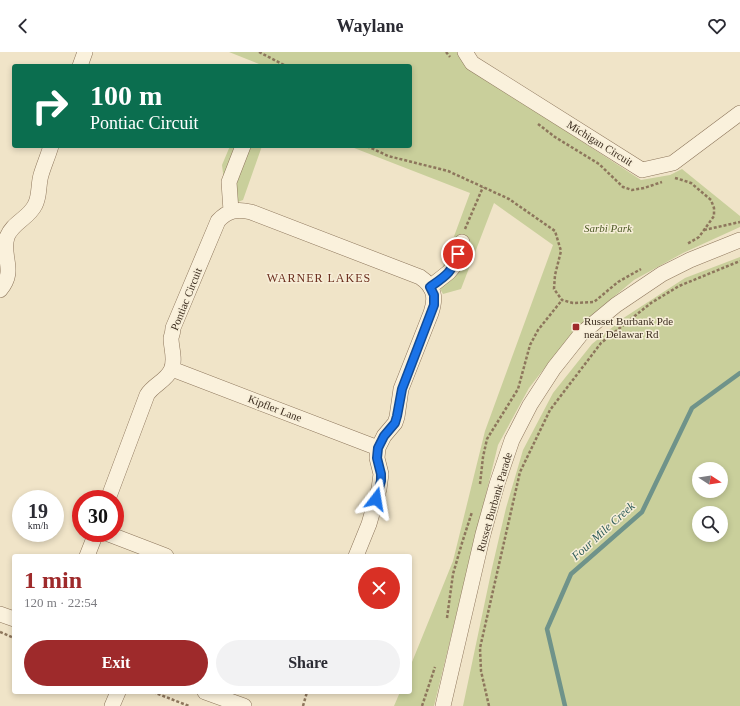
<!DOCTYPE html>
<html lang="en">
<head>
<meta charset="utf-8">
<style>
  body { margin:0; font-family:"Times New Roman",serif; background:#f2f2f3; color:#2b2b33; height:100vh; display:flex; flex-direction:column; font-size:15px; white-space:nowrap }
  * { box-sizing:border-box; margin:0 }
  p { font-size:13px; color:#7c7c81 }
  .icon { flex:none; width:22px; height:22px; fill:none; stroke:currentColor; stroke-width:2; stroke-linecap:round; stroke-linejoin:round }
  .map { position:relative; flex:1; overflow:hidden }
  .sheet { position:absolute; left:12px; top:502px; width:400px; height:140px; display:flex; flex-direction:column; background:#fff; border-radius:4px; box-shadow:0 2px 6px #0003 }
  .sheet>* { flex:none }
  .hud { position:absolute; left:12px; top:12px; width:400px; height:84px; border-radius:4px; box-shadow:0 2px 6px #0003; background:#0b6e4f; color:#fff; overflow:hidden }
  .needle { width:26px; rotate:102deg }
  .controls { position:absolute; left:692px; top:410px; display:grid; gap:8px }
  .controls a { display:grid; place-items:center; width:36px; height:36px; border-radius:50%; background:#fff; box-shadow:0 2px 6px #0003; font-size:20px }
  .speed { position:absolute; left:12px; top:438px; display:flex; gap:8px; font-size:20px; font-weight:700; text-align:center }
  .speed>* { display:grid; place-content:center; width:52px; height:52px; border-radius:50%; background:#fff; box-shadow:0 2px 6px #0003; line-height:1 }
  .speed small { font-size:10px; font-weight:400 }
  .speed .limit { border:6px solid #d22; background:#fff; color:#111 }
  .pin { position:absolute; display:grid; place-items:center; width:34px; height:34px; color:#fff; margin:-17px; border:2px solid #fff; border-radius:50%; box-shadow:0 1px 4px #0007 }
  .me { position:absolute; width:44px; margin:-22px; rotate:14deg; stroke-linejoin:round; filter:drop-shadow(0 0 3px #0008) }
  .turn { display:flex; align-items:center; gap:14px; height:84px; padding:0 12px; font-size:18px }
  .turn .icon { width:52px; height:52px; stroke-width:2.5 }
  .turn b { display:block; font-size:28px; line-height:34px }
  .round { display:grid; place-items:center; flex:none; width:42px; height:42px; border-radius:21px; background:#f2f2f3 }
  .headline { display:flex; align-items:center; justify-content:space-between; height:68px; padding:0 12px }
  h1 { font-size:24px; font-weight:700; line-height:30px; color:#9e2a2b }
  .action { display:flex; gap:8px; margin-top:auto; padding:8px 12px }
  .action a { flex:1; height:46px; border-radius:24px; background:#9e2a2b; color:#fff; font-size:16px; font-weight:700; line-height:46px; text-align:center }
  .action a+a { background:#f2f2f3; color:#2b2b33 }
  header { display:flex; justify-content:space-between; align-items:center; height:52px; padding:0 12px; background:#fff; font-size:18px; font-weight:700 }
  .map>svg:first-child { display:block }
  .green { fill:#c9cf9b; fill-rule:evenodd }
  .lines { fill:none; stroke-linecap:round; stroke-linejoin:round }
  .stream { stroke:#6f938a; stroke-width:4.5 }
  .minor-casing { stroke:#8d765c; stroke-width:16 }
  .path { stroke:#8d765c; stroke-width:2.5; stroke-dasharray:3 2; stroke-linecap:butt }
  .minor { stroke:#faf1dc; stroke-width:15 }
  .route-casing { stroke:#114b97; stroke-width:10 }
  .route { stroke:#1a73e8; stroke-width:7 }
  .poi-dot { fill:#9e2a2b; stroke:#f7eed8; stroke-width:1.5 }
  .labels { text-anchor:middle; dominant-baseline:central; stroke-width:3; stroke-linejoin:round; paint-order:stroke }
  .street-label { font-size:11px; fill:#3d2e20; stroke:#f7eed8 }
  .park-label { font-size:11px; font-style:italic; fill:#4d5a26; stroke:#f7eed8 }
  .poi-label { font-size:11px; fill:#3d2e20; stroke:#f7eed8; text-anchor:start }
  .neighbourhood-label { font-size:12px; letter-spacing:1px; fill:#6b2e1e; stroke:#f7eed8 }
  .water-label { font-size:12px; font-style:italic; fill:#2f5d5a; stroke:#f7eed8 }
</style>
</head>
<body>
<header><svg class="icon" aria-label="back" viewBox="0 0 24 24"><path d="M15 5l-7 7 7 7"/></svg>Waylane<svg class="icon" aria-label="heart" viewBox="0 0 24 24"><path d="M12 20l-8-8c-3-5 5-10 8-4 3-6 11-1 8 4z"/></svg></header>
<div class="map">
<svg width="740" height="654" viewBox="0 0 740 654">
  <rect width="100%" height="100%" fill="#f0e4c8"/>
  <path class="green" d="M229 0H459L468 15 641 128 670 123 682 117 740 164V175L683 201 634 228 575 277 529 336 498 393 434 654H394L400 640H410V615L453 509 485 379 553 193 494 151 461 237 443 242 432 223 442 217 470 141 349 94H410V14H264Z
    M230 94H262L243 148 227 154 222 113Z
    M740 205V654H463L492 516 506 456 523 398 553 341 592 292 625 265 685 226ZM699 417H721V439H699ZM699 461H721V483H699Z"/>
  <g class="lines">
    <path class="stream" d="M565 654 547 577 571 522 642 460 692 356 740 321"/>
    <defs>
      <path id="minor" d="M465 0 472 11 642 118 673 111 740 61
        M80 14 85 0
        M231 159 229 130 243 94
        M430 235 449 220 454 214 462 190
        M0 238C17 218 1 205 7 185 12 171 29 166 35 153 40 144 38 133 41 123 44 113 48 104 51 94
        M172 317 378 396
        M108 447 147 343C153 333 166 329 171 318 176 308 171 296 171 286 172 283 173 279 173 276L218 169C228 158 237 157 251 160L420 225C435 235 436 246 431 261L401 337 397 365 395 371 384 384 378 396 377 406 381 422 379 437 369 472 356 504
        M106 481 166 504
        M87 504 96 481
        M0 562 14 567
        M205 640 244 654
        M112 654 118 640
        M443 654 483 482 497 432 512 388 530 353 554 316 581 282 616 253 662 222 690 208 740 188"/>
    </defs>
    <use href="#minor" class="minor-casing"/>
    <path class="path" d="M259 0 286 14
      M446 0 450 5
      M538 72 555 85 599 112 623 135 632 138 644 136 662 130
      M367 94 388 104 448 119 509 147 555 179 561 199 555 223 554 237 562 248 573 251 594 250 618 230 641 217
      M675 126 682 128 691 131 711 148 714 156V164L699 185 687 192
      M465 177 483 135
      M704 178 740 170
      M480 432 483 405 487 387 518 337 530 293 538 278 562 248
      M447 566 453 522 462 491 472 460
      M0 580 14 586
      M153 640 189 654
      M303 654 307 640
      M422 654 435 615
      M489 654 481 619 480 596 520 420 550 358 601 291 651 251 679 234 740 209"/>
    <use href="#minor" class="minor"/>
  </g>
  <g class="lines">
    <defs>
      <path id="route" d="M376 447 381 429V422L377 406 378 396 384 384 395 371 397 364 402 337 434 253V243L430 235C447 223 451 221 458 202"/>
    </defs>
    <use href="#route" class="route-casing"/>
    <use href="#route" class="route"/>
  </g>
  <rect class="poi-dot" x="572" y="271" width="8" height="8" rx="2"/>
  <g class="labels">
    <g class="street-label">
      <text transform="translate(600 91) rotate(32)">Michigan Circuit</text>
      <text transform="translate(186 247) rotate(-68)">Pontiac Circuit</text>
      <text transform="translate(275 356) rotate(21)">Kipfler Lane</text>
      <text transform="translate(494 450) rotate(-74)">Russet Burbank Parade</text>
    </g>
    <g class="park-label">
      <text x="608" y="176">Sarbi Park</text>
    </g>
    <g class="poi-label">
      <text x="584" y="269">Russet Burbank Pde<tspan x="584" dy="13">near Delawar Rd</tspan></text>
    </g>
    <g class="neighbourhood-label">
      <text x="319" y="226">WARNER LAKES</text>
    </g>
    <g class="water-label">
      <text transform="translate(603 479) rotate(-42)">Four Mile Creek</text>
    </g>
  </g>
</svg>
<div class="controls">
<a><svg class="needle" viewBox="-14 -14 28 28"><path d="M0-13l5 13h-10z" fill="#e53935"/><path d="M0 13l5-13h-10z" fill="#7c7c81"/></svg></a>
<a><svg class="icon" aria-label="search" viewBox="0 0 24 24"><circle cx="10" cy="10" r="6"/><path d="M15 15l6 6"/></svg></a>
</div>
<div class="speed"><div>19<small>km/h</small></div><div class="limit">30</div></div>
<div class="pin" style="left:458px;top:202px;background:#d93025"><svg class="icon" aria-label="arrive" viewBox="0 0 24 24"><path d="M6 21V4h12l-3 4 3 4H6"/></svg></div>
<svg class="me" style="left:376px;top:447px" viewBox="-20 -20 40 40"><path d="M0-17L14 15 0 8-14 15z" fill="#1a73e8" stroke="#fff" stroke-width="4"/></svg>
<div class="hud">
<div class="turn"><svg class="icon" aria-label="right" viewBox="0 0 24 24"><path d="M7 20v-9h11M14 6l5 5-5 5"/></svg><div><b>100 m</b>Pontiac Circuit</div></div>
</div>
<section class="sheet">
<div class="headline"><div><h1>1 min</h1><p>120 m · 22:54</p></div><a class="round" style="background:#d93025;color:#fff"><svg class="icon" aria-label="close" viewBox="0 0 24 24"><path d="M6 6l12 12M18 6L6 18"/></svg></a></div>
<div class="action"><a>Exit</a><a>Share</a></div>
</section>
</div>
</body>
</html>
